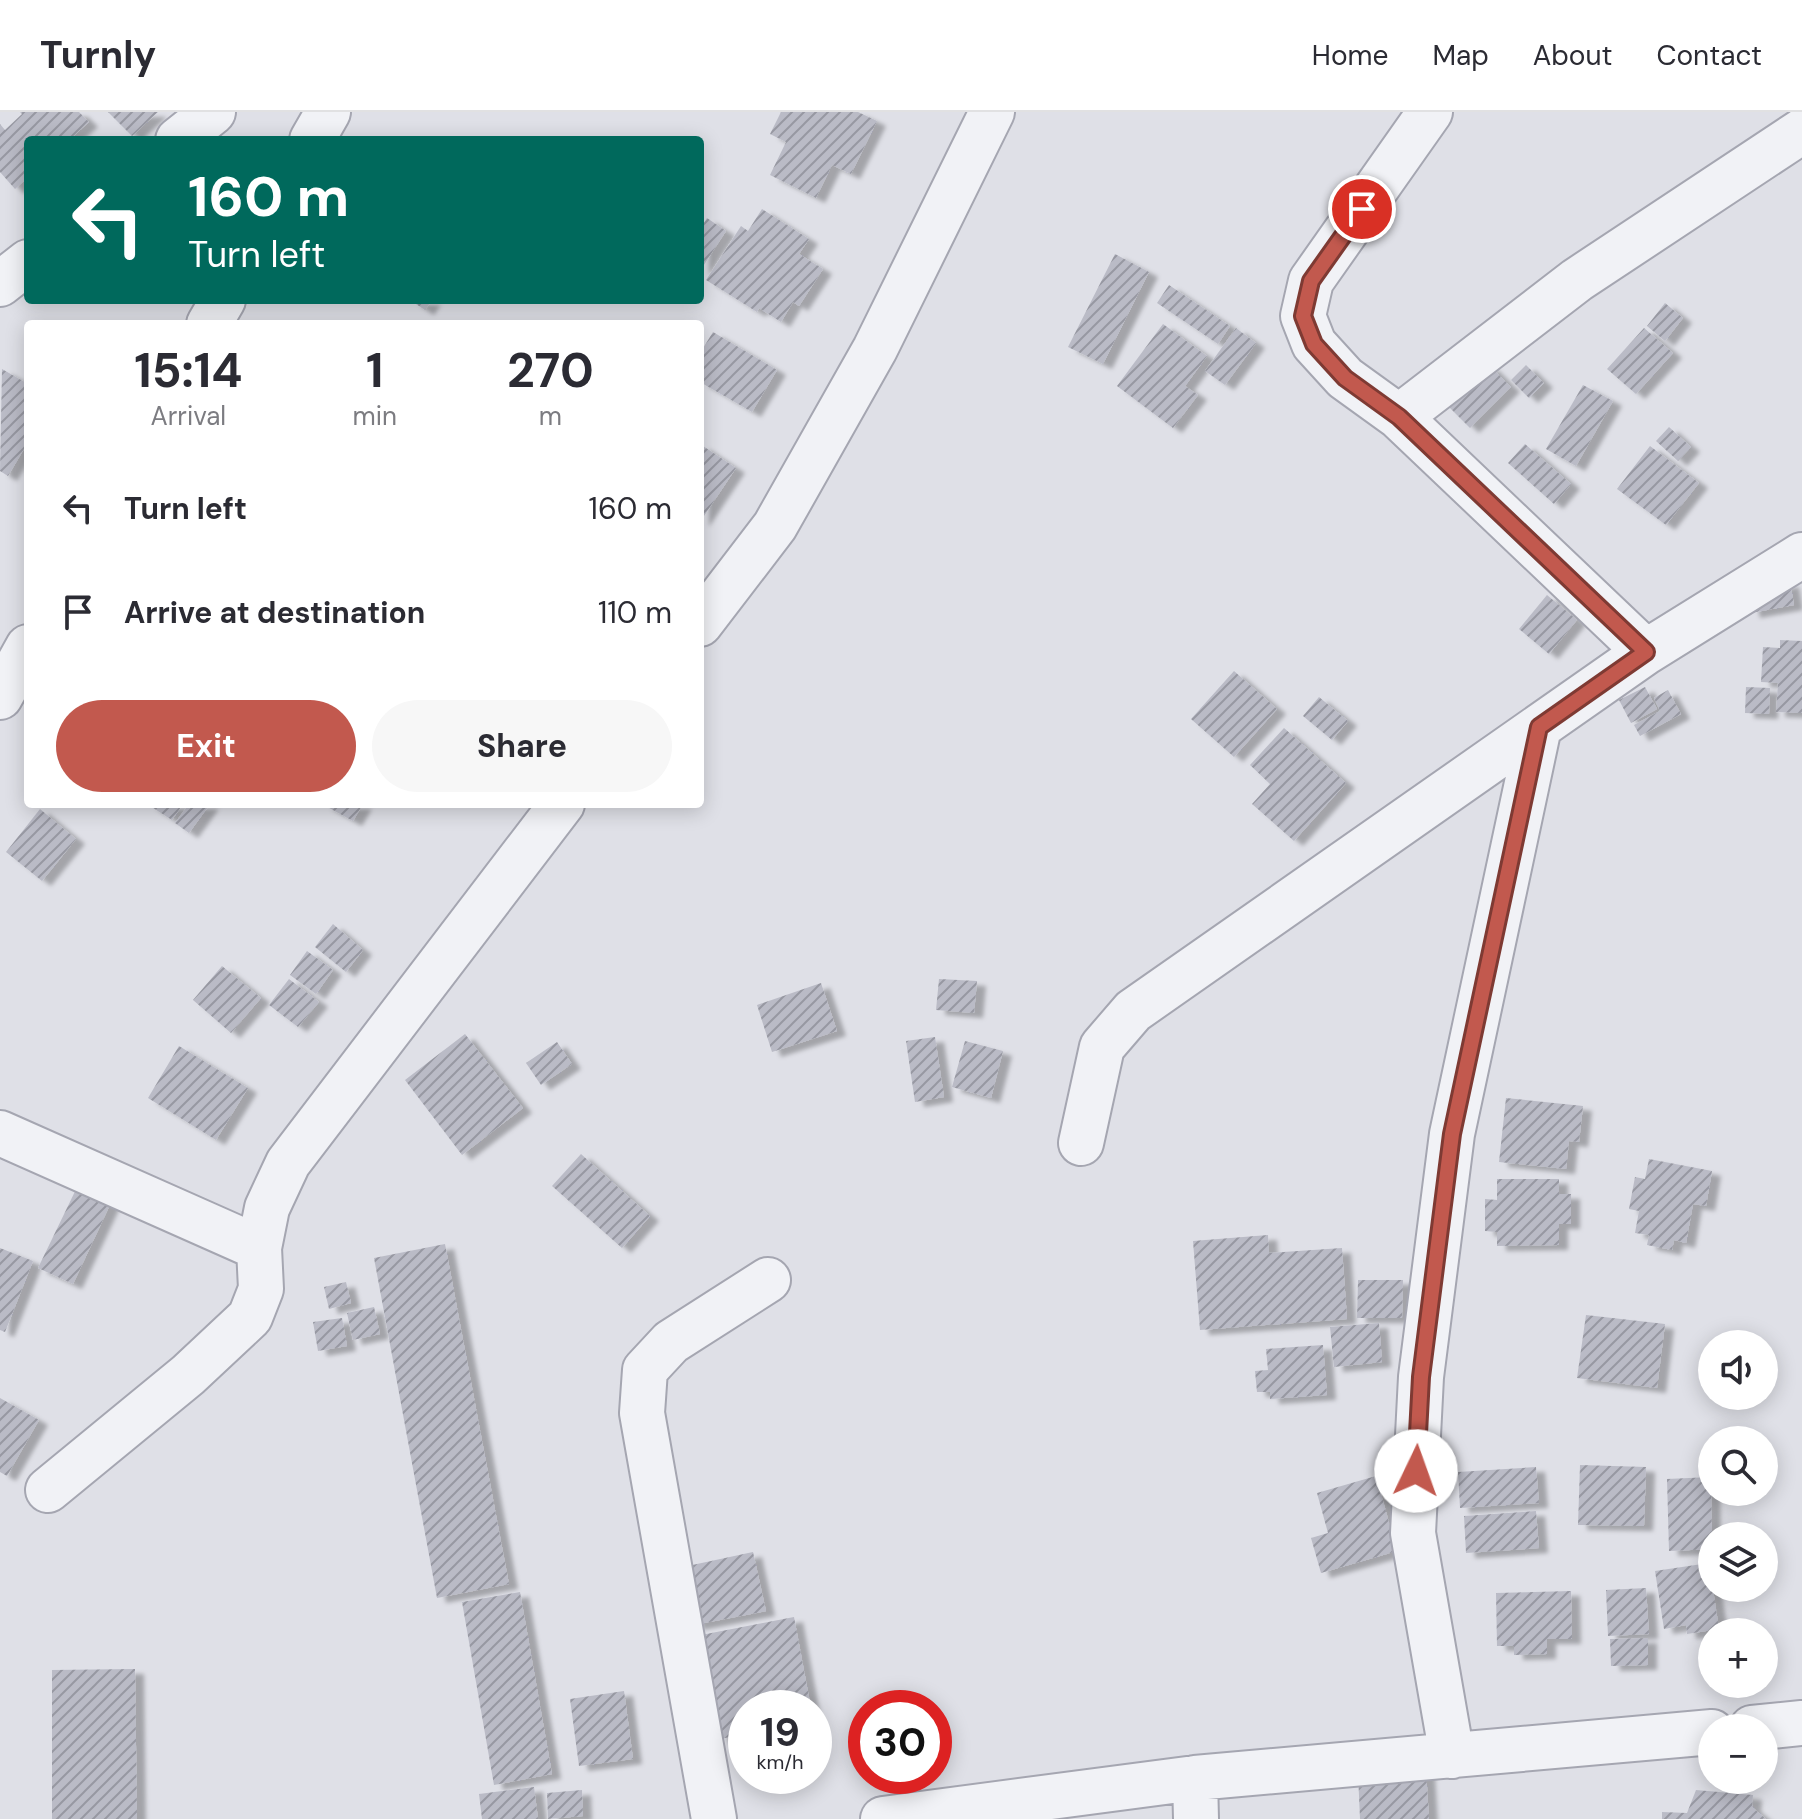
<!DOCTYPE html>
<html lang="en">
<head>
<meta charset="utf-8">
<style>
  body { margin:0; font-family:"DM Sans",sans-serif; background:#f7f7f7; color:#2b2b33; height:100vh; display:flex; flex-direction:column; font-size:30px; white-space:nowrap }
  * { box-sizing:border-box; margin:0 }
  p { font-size:26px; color:#7c7c81 }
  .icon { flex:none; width:44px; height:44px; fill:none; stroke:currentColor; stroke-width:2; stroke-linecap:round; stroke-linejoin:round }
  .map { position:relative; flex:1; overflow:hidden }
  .panel { position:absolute; left:24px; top:208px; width:680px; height:488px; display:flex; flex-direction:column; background:#fff; border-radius:8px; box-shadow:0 4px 20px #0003 }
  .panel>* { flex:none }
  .hud { position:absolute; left:24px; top:24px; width:680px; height:168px; border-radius:8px; box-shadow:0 4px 20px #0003; background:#00695c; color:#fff; overflow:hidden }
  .fabs { position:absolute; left:1698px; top:1218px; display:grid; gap:16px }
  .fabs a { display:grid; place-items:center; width:80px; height:80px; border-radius:50%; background:#fff; box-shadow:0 4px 20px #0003; font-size:40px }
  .speed { position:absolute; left:728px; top:1578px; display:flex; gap:16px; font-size:40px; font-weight:700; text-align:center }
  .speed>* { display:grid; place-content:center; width:104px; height:104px; border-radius:50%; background:#fff; box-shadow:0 4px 20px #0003; line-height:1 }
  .speed small { font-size:20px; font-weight:400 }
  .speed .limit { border:12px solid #d22; background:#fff; color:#111 }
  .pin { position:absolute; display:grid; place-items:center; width:68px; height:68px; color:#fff; margin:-34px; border:4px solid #fff; border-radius:50%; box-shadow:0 2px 8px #0007 }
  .me { position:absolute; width:88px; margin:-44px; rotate:3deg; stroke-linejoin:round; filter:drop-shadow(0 0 6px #0008) }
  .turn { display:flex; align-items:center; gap:28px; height:168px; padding:0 32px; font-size:36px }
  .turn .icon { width:104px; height:104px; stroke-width:2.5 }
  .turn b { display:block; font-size:56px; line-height:68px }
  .eta { display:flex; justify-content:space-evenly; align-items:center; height:136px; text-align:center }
  .eta b { font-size:48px; font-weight:700; line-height:56px }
  .button { display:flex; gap:16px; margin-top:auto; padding:16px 32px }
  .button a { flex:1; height:92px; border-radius:48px; background:#c2594e; color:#fff; font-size:32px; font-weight:700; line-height:92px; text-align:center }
  .button a+a { background:#f7f7f7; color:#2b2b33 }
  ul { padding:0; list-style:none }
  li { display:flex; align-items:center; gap:24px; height:104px; padding:0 32px }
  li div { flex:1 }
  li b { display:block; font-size:30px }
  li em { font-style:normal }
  header { display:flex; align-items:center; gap:48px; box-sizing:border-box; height:112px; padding:0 40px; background:#fff; border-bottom:2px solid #e1e1e2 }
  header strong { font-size:38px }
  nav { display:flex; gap:44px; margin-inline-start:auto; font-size:28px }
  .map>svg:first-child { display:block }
  .building { fill:url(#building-hatch); filter:url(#shadow) }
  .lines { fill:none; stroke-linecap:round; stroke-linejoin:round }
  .minor-casing { stroke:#a5a6b1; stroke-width:48 }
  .minor { stroke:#f1f2f6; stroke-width:44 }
  .route-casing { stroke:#7e3a33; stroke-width:20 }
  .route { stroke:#c2594e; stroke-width:14 }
</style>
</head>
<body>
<header>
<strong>Turnly</strong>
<nav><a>Home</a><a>Map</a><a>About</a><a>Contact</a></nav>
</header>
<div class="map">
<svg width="1802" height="1707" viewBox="0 0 1802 1707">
  <defs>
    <pattern id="building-hatch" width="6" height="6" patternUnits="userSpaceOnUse" patternTransform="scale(2)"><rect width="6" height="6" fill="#babbc6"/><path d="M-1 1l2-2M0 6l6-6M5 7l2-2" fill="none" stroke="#9798a2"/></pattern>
    <filter id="shadow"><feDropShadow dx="9" dy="5" stdDeviation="2" flood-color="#0004"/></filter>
  </defs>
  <rect width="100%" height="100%" fill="#dfe0e7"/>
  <path class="building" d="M20 0H79L89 10 69 28H28V65L15 77 0 60V12L5 18 22 2Z
    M108 0H158L132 24Z
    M781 0H858L877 9 851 62 832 53 816 86 770 63 786 30 770 22Z
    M762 97 809 127 799 142 823 157 799 194 793 190 781 210 759 196 757 200 706 168 741 114 748 119Z
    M707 106 726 119 700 159V117Z
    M1115 142 1149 160 1103 252 1068 235Z
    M1169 173 1230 214 1218 232 1157 191Z
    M410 188H432L425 198Z
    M1665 191 1683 206 1665 229 1647 214Z
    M1163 212 1207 244 1185 274 1198 283 1173 316 1117 274Z
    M1236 216 1256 231 1225 273 1205 259Z
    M1644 216 1673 241 1636 282 1607 257Z
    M713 220 777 258 752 300 700 270V241Z
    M1489 253 1511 275 1470 316 1448 294Z
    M1526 253 1544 271 1529 286 1511 268Z
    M2 257 28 272V330L8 364 0 359Z
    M1583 273 1613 289 1576 354 1546 337Z
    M1669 315 1691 335 1678 349 1656 329Z
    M700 332 736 356 700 410Z
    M1525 332 1571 372 1554 392 1508 351Z
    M1650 334 1699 371 1666 413 1617 377Z
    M1790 470 1794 493 1751 501 1747 478Z
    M1547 483 1577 508 1549 542 1519 517Z
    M1780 528 1802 529V601L1776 600 1778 571 1761 570 1763 535 1780 536Z
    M1234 559 1277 597 1234 645 1191 607Z
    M1645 575 1657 597 1631 611 1619 588Z
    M1746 575 1770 576 1769 602 1745 601Z
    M1668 578 1681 602 1640 624 1634 613 1660 599 1654 586Z
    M1319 585 1348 609 1332 628 1303 604Z
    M1284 616 1346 671 1294 729 1252 692 1270 672 1250 653Z
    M147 692H183L172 708Z
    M189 692H210L189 721 175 711Z
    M322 692H363L353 709Z
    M40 697 76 727 42 769 6 740Z
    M333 812 363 838 346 860 315 835Z
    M307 839 333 858 316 882 290 863Z
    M222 854 261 886 231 921 193 888Z
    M289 867 319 890 298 915 269 893Z
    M939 867 977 869 974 901 936 898Z
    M821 871 837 919 772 940 757 893Z
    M465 922 523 996 462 1043 405 968Z
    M935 925 944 985 915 990 906 929Z
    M965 929 1003 939 991 986 952 975Z
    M557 930 572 952 541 973 526 951Z
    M179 934 248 976 216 1028 148 986Z
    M1506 986 1583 994 1579 1030 1569 1029 1566 1057 1499 1050Z
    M581 1042 650 1104 622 1136 552 1074Z
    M1649 1047 1712 1059 1706 1094 1693 1092 1686 1131 1674 1128 1672 1138 1647 1133 1649 1123 1635 1121 1639 1099 1629 1097 1635 1065 1645 1067Z
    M81 1067 115 1082 73 1172 38 1156Z
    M1497 1067H1559V1082H1571V1112H1559V1133L1497 1134V1120L1485 1119V1087L1497 1088Z
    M1268 1123 1269 1141 1342 1136 1347 1207 1200 1218 1193 1129Z
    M445 1132 509 1472 437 1486 374 1146Z
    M0 1136 33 1149 5 1220 0 1218Z
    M1358 1168H1403L1402 1206H1357Z
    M346 1170 351 1191 329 1197 324 1175Z
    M374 1195 380 1222 353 1228 347 1201Z
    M1586 1203 1665 1212 1657 1276 1577 1266Z
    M342 1206 347 1234 318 1239 313 1210Z
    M1379 1211 1382 1250 1334 1255 1330 1215Z
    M1323 1233 1327 1283 1270 1287V1280H1257L1255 1259 1268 1258 1266 1237Z
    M0 1286 39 1308 7 1364 0 1360Z
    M1580 1353 1646 1355 1644 1414 1578 1413Z
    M1536 1355 1539 1391 1460 1396 1458 1360Z
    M1376 1364 1397 1439 1321 1461 1311 1426 1328 1421 1317 1381Z
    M1711 1365 1712 1437 1669 1439 1667 1367Z
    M1536 1399 1539 1436 1466 1441 1464 1404Z
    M753 1440 766 1499 694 1513 683 1455Z
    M1709 1451 1719 1517 1687 1522 1686 1513 1664 1517 1655 1459Z
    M1646 1476 1649 1522 1608 1524 1606 1478Z
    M1571 1479 1572 1527H1547V1542L1514 1543V1534H1497L1496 1481Z
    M520 1480 552 1662 494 1673 462 1490Z
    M794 1505 811 1596H746V1622L720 1627 701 1523Z
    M1648 1526V1553L1611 1554 1610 1527Z
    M135 1557 137 1707H52V1558Z
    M624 1579 633 1647 579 1654 570 1587Z
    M1426 1658 1429 1707H1360L1358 1661Z
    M534 1675 538 1707H482L479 1682Z
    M582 1678 583 1704 548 1707 547 1681Z
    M1696 1678 1753 1683 1752 1695 1766 1707H1662V1700L1687 1701Z"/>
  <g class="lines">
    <defs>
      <path id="minor" d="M1430 0 1311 169 1303 204 1314 232 1345 266 1399 305 1646 540
        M178 28 213 0
        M312 28 328 0
        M0 172 28 150
        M209 212 223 188
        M1399 305 1577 168 1802 19
        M700 512 775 414 875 237 992 0
        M0 585 28 535
        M0 1021 259 1136
        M1081 1031 1102 935 1133 899 1646 540 1802 443
        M48 1378 188 1263 250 1205 261 1177 259 1136 267 1096 288 1051 562 692
        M1752 1616 1802 1611
        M1452 1644 1413 1421 1421 1265 1452 1022 1539 615
        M1195 1666 1196 1707
        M714 1707 642 1301 645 1258 671 1230 768 1168
        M883 1707 1195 1666 1712 1620"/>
    </defs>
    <use href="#minor" class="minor-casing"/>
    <use href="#minor" class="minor"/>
  </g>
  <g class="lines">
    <defs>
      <path id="route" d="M1362 97 1311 169 1303 204 1314 232 1345 266 1399 305 1646 540 1539 615 1452 1022 1421 1265 1416 1359"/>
    </defs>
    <use href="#route" class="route-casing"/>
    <use href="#route" class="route"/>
  </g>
</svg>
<div class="fabs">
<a><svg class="icon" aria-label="sound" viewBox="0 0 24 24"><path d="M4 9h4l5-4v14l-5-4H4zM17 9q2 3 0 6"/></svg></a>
<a><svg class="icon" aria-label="search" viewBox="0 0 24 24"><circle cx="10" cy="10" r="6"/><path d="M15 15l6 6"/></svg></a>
<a><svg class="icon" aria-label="layers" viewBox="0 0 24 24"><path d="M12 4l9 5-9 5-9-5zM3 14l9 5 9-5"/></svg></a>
<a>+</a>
<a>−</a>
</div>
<div class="speed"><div>19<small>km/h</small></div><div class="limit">30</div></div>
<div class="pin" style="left:1362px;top:97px;background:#d93025"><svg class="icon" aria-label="arrive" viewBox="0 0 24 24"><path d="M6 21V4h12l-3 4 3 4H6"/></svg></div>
<svg class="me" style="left:1416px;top:1359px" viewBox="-20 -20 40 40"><circle r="19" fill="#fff"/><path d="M0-13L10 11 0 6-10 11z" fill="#c2594e"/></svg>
<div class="hud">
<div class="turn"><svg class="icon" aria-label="left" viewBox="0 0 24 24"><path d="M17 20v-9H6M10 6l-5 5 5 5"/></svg><div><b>160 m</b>Turn left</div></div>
</div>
<section class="panel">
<div class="eta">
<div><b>15:14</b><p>Arrival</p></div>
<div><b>1</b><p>min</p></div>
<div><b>270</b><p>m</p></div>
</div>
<ul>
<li><svg class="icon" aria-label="left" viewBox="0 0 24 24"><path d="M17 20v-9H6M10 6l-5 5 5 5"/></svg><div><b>Turn left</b></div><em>160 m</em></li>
<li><svg class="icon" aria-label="arrive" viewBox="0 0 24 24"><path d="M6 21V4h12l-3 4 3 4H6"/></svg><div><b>Arrive at destination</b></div><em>110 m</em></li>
</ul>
<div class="button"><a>Exit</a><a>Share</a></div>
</section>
</div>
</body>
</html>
